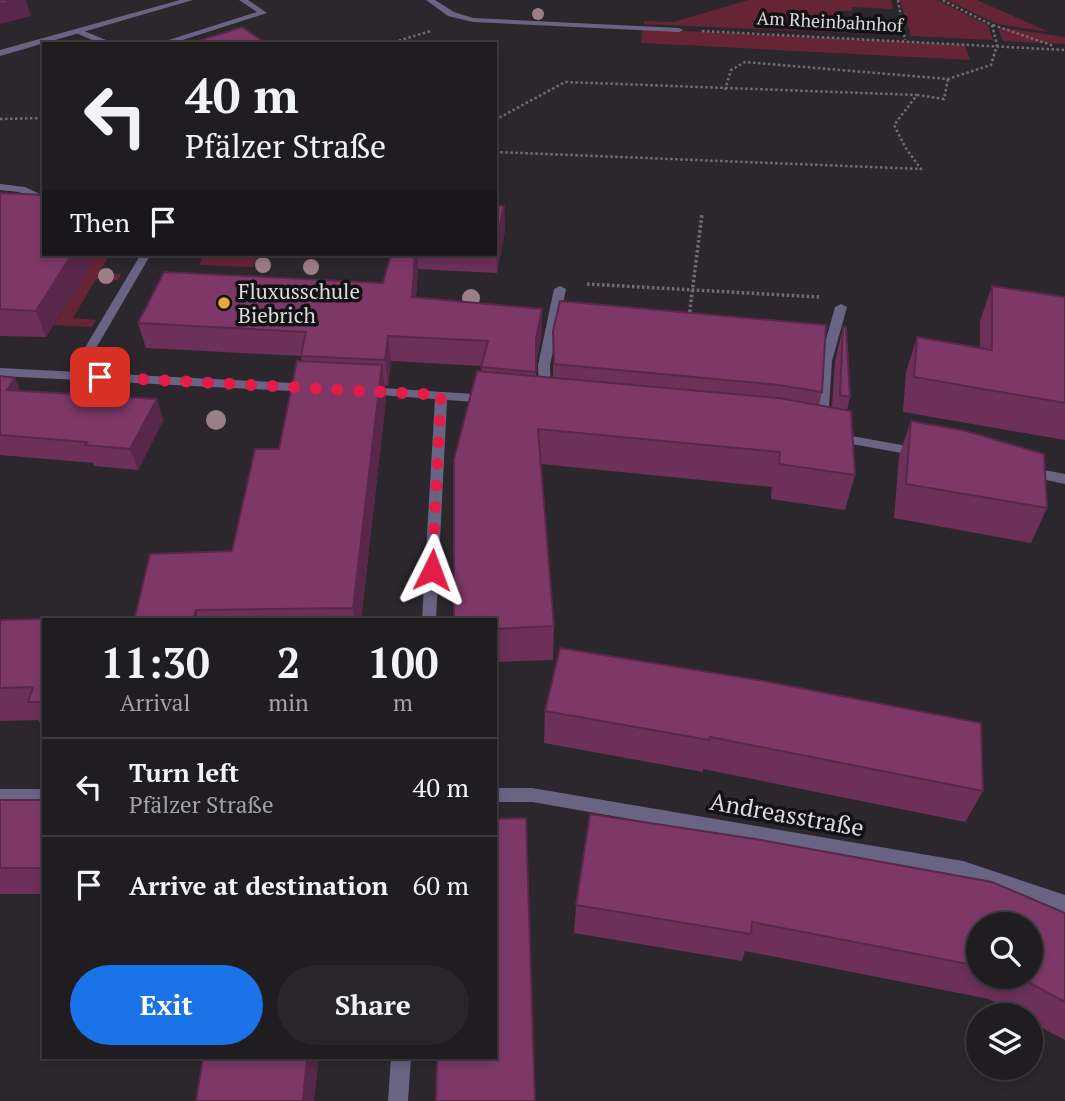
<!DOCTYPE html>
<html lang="en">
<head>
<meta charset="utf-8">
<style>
  body { margin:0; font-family:"PT Serif",serif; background:#28262a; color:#f1f3f6; height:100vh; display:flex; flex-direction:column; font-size:26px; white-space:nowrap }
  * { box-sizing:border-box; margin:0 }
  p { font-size:23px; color:#a2a2a5 }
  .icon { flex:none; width:38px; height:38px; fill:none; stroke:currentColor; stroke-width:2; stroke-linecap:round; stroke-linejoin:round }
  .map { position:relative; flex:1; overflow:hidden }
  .drawer { position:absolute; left:42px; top:618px; width:455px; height:441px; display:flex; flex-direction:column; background:#201d21; border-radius:0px; box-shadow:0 4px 10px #0003,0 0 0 2px #3d3b3f }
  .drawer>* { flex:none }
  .guide { position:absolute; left:42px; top:42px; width:455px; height:214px; border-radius:0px; box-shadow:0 4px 10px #0003,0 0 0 2px #3d3b3f; background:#201d21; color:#f1f3f6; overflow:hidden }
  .buttons { position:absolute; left:966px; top:912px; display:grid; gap:14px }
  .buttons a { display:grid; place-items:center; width:77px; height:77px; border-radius:50%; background:#201d21; box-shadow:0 4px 10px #0003,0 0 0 2px #3d3b3f; font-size:35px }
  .pin { position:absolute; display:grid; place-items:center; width:60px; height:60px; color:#fff; margin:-30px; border-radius:14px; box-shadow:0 4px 10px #0006 }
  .me { position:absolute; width:77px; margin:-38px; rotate:3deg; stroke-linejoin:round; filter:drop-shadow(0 0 5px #0008) }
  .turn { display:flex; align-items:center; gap:24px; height:147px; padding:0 28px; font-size:32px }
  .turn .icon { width:91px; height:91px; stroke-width:2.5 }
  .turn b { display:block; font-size:49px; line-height:60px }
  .then { display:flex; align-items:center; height:66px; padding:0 28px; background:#0003; gap:14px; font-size:26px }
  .eta { display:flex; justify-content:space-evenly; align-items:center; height:119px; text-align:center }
  .eta b { font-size:42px; font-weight:800; line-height:49px }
  .cta { display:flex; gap:14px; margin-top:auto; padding:14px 28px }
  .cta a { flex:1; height:80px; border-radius:42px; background:#1a73e8; color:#fff; font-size:28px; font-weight:800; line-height:80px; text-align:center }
  .cta a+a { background:#28262a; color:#f1f3f6 }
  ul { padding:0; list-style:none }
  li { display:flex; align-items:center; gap:21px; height:98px; padding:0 28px; border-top:2px solid #3d3b3f }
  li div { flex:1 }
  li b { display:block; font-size:26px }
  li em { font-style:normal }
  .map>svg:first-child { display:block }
  .green { fill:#662437 }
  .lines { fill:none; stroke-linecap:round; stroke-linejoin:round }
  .path-far1 { stroke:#716e72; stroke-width:2.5; stroke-dasharray:2.5 2.5; stroke-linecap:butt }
  .path { stroke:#716e72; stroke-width:3.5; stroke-dasharray:2.5 2.5; stroke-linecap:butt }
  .service { fill:#696484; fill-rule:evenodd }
  .minor { fill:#696484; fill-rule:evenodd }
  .tertiary { fill:#696484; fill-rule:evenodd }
  .tree { fill:#9b7e86 }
  .wall { fill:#6c3059; fill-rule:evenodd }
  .shaded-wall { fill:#582749 }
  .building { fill:#7d3868; stroke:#582749; stroke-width:2 }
  .route { stroke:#e11d48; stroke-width:12; stroke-dasharray:0 21.6 }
  .poi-dot { fill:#e8ab37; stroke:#121113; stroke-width:2.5 }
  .labels { text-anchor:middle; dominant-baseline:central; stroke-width:7; stroke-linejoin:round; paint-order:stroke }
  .far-street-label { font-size:18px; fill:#dcdadd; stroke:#121113 }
  .poi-label { font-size:21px; fill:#dcdadd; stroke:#121113; text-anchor:start }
  .near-street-label { font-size:24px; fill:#dcdadd; stroke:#121113 }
</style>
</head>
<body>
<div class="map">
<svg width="1065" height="1101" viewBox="0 0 1065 1101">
  <rect width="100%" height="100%" fill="#2b272c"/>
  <path class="green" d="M748 0H891L893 9 852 7V11H837L839 22 897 25 900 35 644 24V21L674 22Z
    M900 0H937L988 25 993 40 911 36Z
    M947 0H977L1049 32 997 24Z
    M998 27 1065 37V44L1003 41Z
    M642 29 965 45 970 60 641 43Z
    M97 254H110L99 273 121 274 118 280 96 279 73 318 96 320 92 327 54 325Z
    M204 254H258L253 267 199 265Z"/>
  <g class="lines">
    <path class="path-far1" d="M898 0 905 40
      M993 25 1054 46
      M702 31 1065 50
      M394 42 431 31
      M725 90 731 70 745 62 948 79 991 65 997 45 992 25 942 0
      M917 95 944 99 948 79
      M0 119 44 118
      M495 120 565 82 917 95 894 125 905 147 921 169 495 152"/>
    <path class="path" d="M587 284 819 297
      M689 317 702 214"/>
    <path class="service" d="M239 0H248L267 13 170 44H156L257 12Z
      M79 29 111 42 112 44H101L76 33V29Z
      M0 184 25 187 44 196V203L19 192 0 190Z
      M141 254H151L78 379H70L68 376Z
      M560 286 566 289 550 365 551 394 545 398 539 394 538 365 554 289Z
      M841 304 847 307 832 361 828 422 822 426 816 422 820 361 835 307Z"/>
    <path class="minor" d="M426 0H435L454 12 473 18 679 28 683 30 679 32 473 22 448 16Z
      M0 368 310 384 316 388 310 392 0 376Z
      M368 387 488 395 494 399 488 403 447 400 436 620H422L435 399 364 394 362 391 364 388Z
      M835 433 918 448 924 452 918 456 830 440 829 437Z
      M1028 467 1065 474V484L1023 475 1021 472 1023 469Z
      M495 788H532L963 861 1065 895V913L963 877 532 802H495Z
      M0 789H44V803H0Z
      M391 1057H411L408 1101H388Z"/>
    <path class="tertiary" d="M180 0H193L0 56V50Z"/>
  </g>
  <g class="tree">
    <circle cx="538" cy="14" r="6"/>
    <circle cx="263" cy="265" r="8"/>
    <circle cx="311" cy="267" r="8"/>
    <circle cx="106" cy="276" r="8"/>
    <circle cx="471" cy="298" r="9"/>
    <circle cx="216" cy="420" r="10"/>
  </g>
  <path class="wall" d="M0 193 44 254H97L46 337 0 336Z
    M495 205 504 206 505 230 497 273 418 269 416 297 542 334 536 362V376L553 378V331L822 392 819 405 832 407 835 361 843 327 850 397 847 410 855 475 845 510 771 499 772 487 541 464 554 626 553 660 495 662V620L481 366 391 361 388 386 385 385 386 399 361 620H44V729L38 720 0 721V620L135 617 232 551 279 449 302 361 301 356 146 348 138 323 383 283 391 254H495Z
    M992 286 1065 297V440L903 412 906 372 917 337 980 347V321Z
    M0 376 21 391 157 399 163 421 138 470 94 466 93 463 0 455Z
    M911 421 1047 508 1031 543 894 518 899 456Z
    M560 648 983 791 965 822 703 769V772L544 743 545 711Z
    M0 800H44V894H0Z
    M576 905 1065 913V1040L1031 1022V1015H1018L989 999 745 951 742 961 574 933ZM978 924 1031 976H978Z"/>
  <path class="shaded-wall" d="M14 0H27H26L31 16 0 24V4Z
    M504 206 505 230 497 273 496 248Z
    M72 254H97L46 337 36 311Z
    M415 254H417L418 269 414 322 412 297Z
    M542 309V334L535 364 536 339Z
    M388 336 391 361 388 386 385 360Z
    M382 365 386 399 361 620H355L353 608Z
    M15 378 24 399 7 390Z
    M157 399 163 421 138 470 130 449Z
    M196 610 199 620H193Z
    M307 1057H319L314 1101H303Z"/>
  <path class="building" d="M0 0H14L0 4Z
    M242 27 267 44H188Z
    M0 193 44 195V254H72L36 311 0 309Z
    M495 205 504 206 496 248H495Z
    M391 254H415L412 297 542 309 536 339V372L481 367 488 341 388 336 385 360 301 356 306 332 138 323 164 272 383 283Z
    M992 286 1065 297V403L914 377 917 337 992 350Z
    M560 301 826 325 822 392 779 385 554 364 553 331Z
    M843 327H846L850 397 840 395Z
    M297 361 382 365 353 608 196 610 193 620H44V702H28L33 687 0 688V620L135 617 150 554 232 551 255 449H279Z
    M477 371 779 398 851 411 855 475 779 464 780 452 538 429 554 626 495 629V620H454V459Z
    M0 376 15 378 7 390 157 399 130 449 85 445 87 442 0 435Z
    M911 421 966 431 1044 454 1047 508 906 484Z
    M560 648 764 681 981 723 983 791 710 737 709 740 545 711Z
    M0 800H44V868H0Z
    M590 814 755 839 992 882 1065 913V1002L1017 976H1031V924H978V966L752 922 751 934 576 905Z
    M526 818 535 1101H436L437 1057H495V819Z
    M203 1057H307L303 1101H196Z"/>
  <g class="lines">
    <path class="route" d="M100 377 441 395 432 570"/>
  </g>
  <circle class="poi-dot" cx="224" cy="303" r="7"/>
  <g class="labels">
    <g class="far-street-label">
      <text transform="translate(830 21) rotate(3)">Am Rheinbahnhof</text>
    </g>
    <g class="poi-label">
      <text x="238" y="291">Fluxusschule<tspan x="238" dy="24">Biebrich</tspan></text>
    </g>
    <g class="near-street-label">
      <text transform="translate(787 814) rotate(10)">Andreasstraße</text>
    </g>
  </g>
</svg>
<div class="buttons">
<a><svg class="icon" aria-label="search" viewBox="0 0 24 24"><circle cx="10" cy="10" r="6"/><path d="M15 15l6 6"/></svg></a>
<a><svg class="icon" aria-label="layers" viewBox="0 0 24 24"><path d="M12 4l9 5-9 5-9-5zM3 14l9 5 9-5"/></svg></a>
</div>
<div class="pin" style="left:100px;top:377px;background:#d93025"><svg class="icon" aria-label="arrive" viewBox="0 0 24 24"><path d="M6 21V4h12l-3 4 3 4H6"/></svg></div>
<svg class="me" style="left:432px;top:570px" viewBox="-20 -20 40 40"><path d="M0-17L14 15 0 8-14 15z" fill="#e11d48" stroke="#fff" stroke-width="4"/></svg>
<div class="guide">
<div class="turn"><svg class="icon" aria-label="left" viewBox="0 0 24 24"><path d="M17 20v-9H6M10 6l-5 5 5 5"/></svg><div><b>40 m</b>Pfälzer Straße</div></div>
<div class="then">Then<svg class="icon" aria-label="arrive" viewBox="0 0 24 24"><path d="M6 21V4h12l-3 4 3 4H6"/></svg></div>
</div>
<section class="drawer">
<div class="eta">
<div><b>11:30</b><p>Arrival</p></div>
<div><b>2</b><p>min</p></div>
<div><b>100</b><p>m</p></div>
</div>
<ul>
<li><svg class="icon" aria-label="left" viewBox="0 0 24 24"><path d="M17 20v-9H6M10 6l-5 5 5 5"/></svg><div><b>Turn left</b><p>Pfälzer Straße</p></div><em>40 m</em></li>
<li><svg class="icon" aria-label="arrive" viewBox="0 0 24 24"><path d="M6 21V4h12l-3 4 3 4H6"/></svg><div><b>Arrive at destination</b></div><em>60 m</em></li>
</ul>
<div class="cta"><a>Exit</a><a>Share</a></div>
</section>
</div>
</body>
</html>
